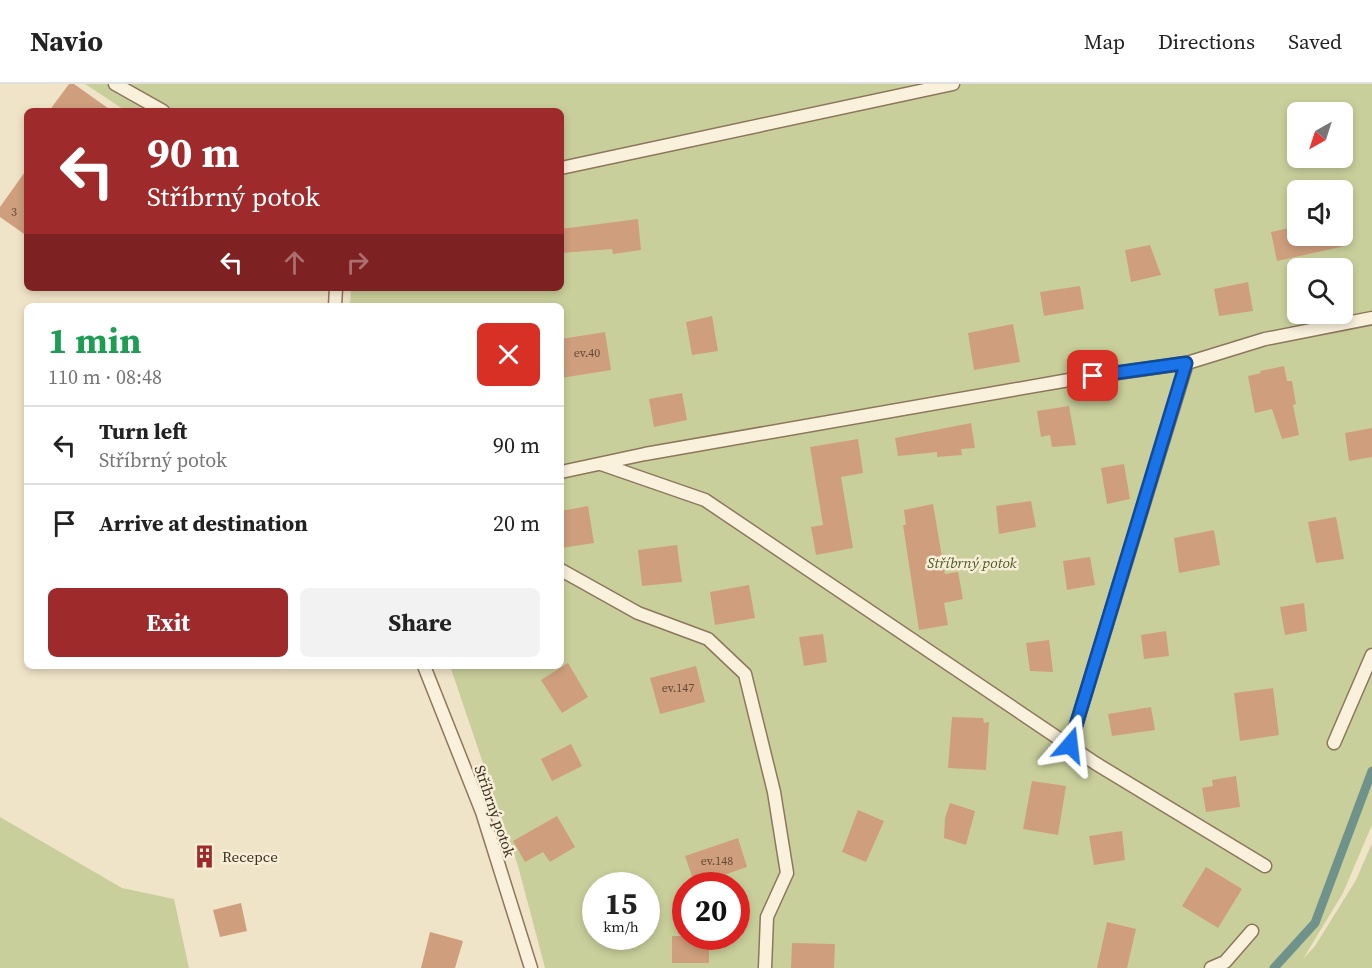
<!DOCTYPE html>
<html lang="en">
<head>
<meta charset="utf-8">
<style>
  body { margin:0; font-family:"Source Serif 4",serif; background:#f2f2f2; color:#222; height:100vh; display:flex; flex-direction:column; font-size:22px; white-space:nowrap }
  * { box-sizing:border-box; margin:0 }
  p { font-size:20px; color:#767676 }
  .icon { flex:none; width:33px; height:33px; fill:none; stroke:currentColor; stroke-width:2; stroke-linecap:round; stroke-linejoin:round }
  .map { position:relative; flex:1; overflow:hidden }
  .sheet { position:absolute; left:24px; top:219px; width:540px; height:366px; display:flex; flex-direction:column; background:#fff; border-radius:9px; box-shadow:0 3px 9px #0003 }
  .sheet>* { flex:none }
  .top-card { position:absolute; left:24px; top:24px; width:540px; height:183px; border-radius:9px; box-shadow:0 3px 9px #0003; background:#9e2a2b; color:#fff; overflow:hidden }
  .needle { width:39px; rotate:219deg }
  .tools { position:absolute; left:1287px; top:18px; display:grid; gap:12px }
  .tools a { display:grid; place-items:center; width:66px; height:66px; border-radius:9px; background:#fff; box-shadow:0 3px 9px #0003; font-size:30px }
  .speed { position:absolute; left:582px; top:788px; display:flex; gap:12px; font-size:30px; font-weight:700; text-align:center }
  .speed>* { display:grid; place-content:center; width:78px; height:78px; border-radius:50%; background:#fff; box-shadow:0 3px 9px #0003; line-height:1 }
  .speed small { font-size:15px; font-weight:400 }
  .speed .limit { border:9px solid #d22; background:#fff; color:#111 }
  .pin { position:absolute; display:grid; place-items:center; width:51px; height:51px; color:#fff; margin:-26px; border-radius:12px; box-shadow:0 3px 9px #0006 }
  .me { position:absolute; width:66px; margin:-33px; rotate:17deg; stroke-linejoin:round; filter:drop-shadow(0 0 4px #0008) }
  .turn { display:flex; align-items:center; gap:21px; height:126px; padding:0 24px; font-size:27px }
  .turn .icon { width:78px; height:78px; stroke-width:2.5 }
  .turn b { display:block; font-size:42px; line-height:51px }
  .lanes { display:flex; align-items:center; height:57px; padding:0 24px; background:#0003; justify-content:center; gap:30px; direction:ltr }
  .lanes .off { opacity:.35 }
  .round { display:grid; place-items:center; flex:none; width:63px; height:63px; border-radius:9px; background:#f2f2f2 }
  .headline { display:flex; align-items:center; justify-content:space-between; height:102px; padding:0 24px }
  h1 { font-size:36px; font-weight:700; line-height:45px; color:#1e9e55 }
  .action { display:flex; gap:12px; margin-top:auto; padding:12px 24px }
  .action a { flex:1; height:69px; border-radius:9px; background:#9e2a2b; color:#fff; font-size:24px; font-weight:700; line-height:69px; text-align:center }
  .action a+a { background:#f2f2f2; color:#222 }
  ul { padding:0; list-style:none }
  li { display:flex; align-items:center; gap:18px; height:78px; padding:0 24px; border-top:2px solid #e0e0e0 }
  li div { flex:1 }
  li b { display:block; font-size:22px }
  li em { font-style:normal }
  header { display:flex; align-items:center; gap:36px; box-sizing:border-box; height:84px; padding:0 30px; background:#fff; border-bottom:2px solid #e0e0e0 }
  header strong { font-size:28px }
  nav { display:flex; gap:33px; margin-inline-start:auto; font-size:21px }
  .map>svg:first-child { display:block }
  .green { fill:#c9cf9b; fill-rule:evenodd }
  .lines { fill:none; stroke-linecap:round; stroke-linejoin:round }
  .stream { stroke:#6f938a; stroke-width:9 }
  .building { fill:#cf9f7d }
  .lane-casing { stroke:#8d765c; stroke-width:15 }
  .lane { stroke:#faf1dc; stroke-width:12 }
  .route-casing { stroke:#114b97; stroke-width:15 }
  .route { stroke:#1a73e8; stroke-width:10 }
  .labels { text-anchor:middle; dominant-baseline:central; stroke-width:5; stroke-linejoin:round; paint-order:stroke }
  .number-label { font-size:12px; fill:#624a37 }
  .park-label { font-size:15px; font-style:italic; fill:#4d5a26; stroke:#f7eed8 }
  .street-label { font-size:15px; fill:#3d2e20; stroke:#f7eed8 }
  .poi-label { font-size:15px; fill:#3d2e20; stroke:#f7eed8; text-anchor:start }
</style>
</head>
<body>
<header>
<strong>Navio</strong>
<nav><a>Map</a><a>Directions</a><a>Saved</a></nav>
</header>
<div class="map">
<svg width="1372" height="884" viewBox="0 0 1372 884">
  <rect width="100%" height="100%" fill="#f0e4c8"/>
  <path class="green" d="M85 0H1372V741L1343 809 1303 875 1315 862 1356 796 1372 759V884H545L518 782 450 582H561V222H350L351 204H561V27H126ZM1298 28H1342V74H1298ZM1298 106H1342V152H1298ZM1298 184H1342V230H1298ZM596 801H646V852H596ZM686 801H736V852H686Z
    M0 733 122 804 174 815 189 884H0Z"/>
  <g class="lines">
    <path class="stream" d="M1274 884 1315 839 1372 687"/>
  </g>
  <path class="building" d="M69 0H74L112 27H49Z
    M27 85V152L0 133V123Z
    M638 135 641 166 613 170 612 165 561 169V145Z
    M1298 142V152H1344L1345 162 1277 177 1271 148Z
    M1150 161 1161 191 1131 198 1125 166Z
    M1248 198 1253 227 1219 232 1214 205Z
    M1080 202 1084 225 1044 232 1040 208Z
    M712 232 718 267 692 271 686 238Z
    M1013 240 1020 278 974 286 968 249Z
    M605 248 611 286 561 294V255Z
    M1284 282 1287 297H1292L1296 320 1293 321 1299 351 1282 355 1272 325 1255 329 1248 292 1261 289 1260 287Z
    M682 309 687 336 654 343 649 315Z
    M1069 322 1076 361 1052 363 1050 351 1041 353 1037 327Z
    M971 339 975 364 961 365 962 371 937 373V368L898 372 895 354Z
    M1372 344V373L1349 377 1345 349Z
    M858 355 863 389 841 393 853 464 816 471 811 443 823 441 810 363Z
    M1124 380 1130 415 1107 420 1101 384Z
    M1031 417 1036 443 999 450 996 422Z
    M933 420 945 490 958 488 963 515 944 519 948 541 919 546 903 441H906L904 426Z
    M588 422 594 459 561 464V427Z
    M1336 433 1344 475 1316 479 1308 438Z
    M1214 446 1220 481 1179 489 1174 454Z
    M677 461 682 498 642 502 638 466Z
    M1090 473 1095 501 1067 506 1063 477Z
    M749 501 755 534 715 541 710 508Z
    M1304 519 1307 547 1285 551 1280 523Z
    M1166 547 1169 572 1144 575 1141 551Z
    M823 550 827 578 804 582 799 553Z
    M1049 556 1053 588 1030 587 1026 559Z
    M568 579 588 613 562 629 541 596Z
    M696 582 705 618 660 630 650 594Z
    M1273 604 1279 651 1240 657 1234 609Z
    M1151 623 1155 646 1112 652 1108 630Z
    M952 633 983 634 984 639 989 638 986 686 948 684Z
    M571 660 582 682 552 697 541 675Z
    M1236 692 1240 723 1206 728 1202 704 1213 702 1212 696Z
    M1032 697 1066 702 1058 751 1023 745Z
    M950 719 975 727 966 761 944 754 945 734Z
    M858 726 884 737 866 778 842 768Z
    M557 732 575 763 550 778 543 768 525 778 513 757Z
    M1122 747 1125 776 1094 781 1089 752Z
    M738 754 747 783 695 801 685 772Z
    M1206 783 1242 805 1218 844 1182 822Z
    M241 819 247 847 220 853 213 826Z
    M1107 838 1136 845 1127 884H1097Z
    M430 848 463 857 455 884H421Z
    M672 852H709V879H672Z
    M792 859 835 860 834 884H791Z"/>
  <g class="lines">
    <defs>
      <path id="lane" d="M115 0 163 27
        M561 84 953 0
        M335 222 336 204
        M601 380 705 416 1095 679 1265 782
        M561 388 645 370 1069 296 1187 279 1265 255 1372 234
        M561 486 638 529 708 555 745 590 774 708 787 789 767 833 765 884
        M424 582 482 728 531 884
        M1334 659 1372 571
        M1070 661 1187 279
        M1211 884 1225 878 1252 847"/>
    </defs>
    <use href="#lane" class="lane-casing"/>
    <use href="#lane" class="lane"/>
  </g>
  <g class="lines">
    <defs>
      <path id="route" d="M1070 661 1186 279 1093 292"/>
    </defs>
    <use href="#route" class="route-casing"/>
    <use href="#route" class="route"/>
  </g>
  <defs>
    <symbol id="building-bare" viewBox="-9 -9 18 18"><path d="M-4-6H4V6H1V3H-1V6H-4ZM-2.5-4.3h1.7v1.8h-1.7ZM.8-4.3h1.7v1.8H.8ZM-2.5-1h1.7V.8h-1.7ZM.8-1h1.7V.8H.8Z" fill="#9e2a2b" stroke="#f7eed8" stroke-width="2.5" paint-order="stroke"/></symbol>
  </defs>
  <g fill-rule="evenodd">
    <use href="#building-bare" x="188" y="756" width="33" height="33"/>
  </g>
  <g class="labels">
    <g class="number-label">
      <text x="14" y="128">3</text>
      <text x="587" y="269">ev.40</text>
      <text x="678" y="604">ev.147</text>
      <text x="717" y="777">ev.148</text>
    </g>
    <g class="park-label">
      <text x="972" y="478">Stříbrný potok</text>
    </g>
    <g class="street-label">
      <text transform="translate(495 727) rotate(71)">Stříbrný potok</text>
    </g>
    <g class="poi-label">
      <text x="222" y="772">Recepce</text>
    </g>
  </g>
</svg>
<div class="tools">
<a><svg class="needle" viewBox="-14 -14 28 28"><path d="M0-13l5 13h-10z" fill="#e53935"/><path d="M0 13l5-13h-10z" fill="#767676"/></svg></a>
<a><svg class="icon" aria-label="sound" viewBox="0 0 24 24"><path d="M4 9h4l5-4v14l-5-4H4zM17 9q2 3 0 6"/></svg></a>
<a><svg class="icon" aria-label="search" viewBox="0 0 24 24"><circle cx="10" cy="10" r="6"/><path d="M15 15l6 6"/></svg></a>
</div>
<div class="speed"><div>15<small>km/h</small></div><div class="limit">20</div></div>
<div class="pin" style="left:1093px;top:292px;background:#d93025"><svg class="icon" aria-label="arrive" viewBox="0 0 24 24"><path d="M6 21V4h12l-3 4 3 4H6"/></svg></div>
<svg class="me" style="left:1070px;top:661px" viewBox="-20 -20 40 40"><path d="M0-17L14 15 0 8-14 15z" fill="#1a73e8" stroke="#fff" stroke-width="4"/></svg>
<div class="top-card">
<div class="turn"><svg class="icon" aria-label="left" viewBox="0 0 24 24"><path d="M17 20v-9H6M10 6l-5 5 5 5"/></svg><div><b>90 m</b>Stříbrný potok</div></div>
<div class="lanes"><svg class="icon" aria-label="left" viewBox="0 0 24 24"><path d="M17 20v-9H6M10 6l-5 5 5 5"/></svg><svg class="icon off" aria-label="ahead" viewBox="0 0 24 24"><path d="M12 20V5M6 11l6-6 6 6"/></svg><svg class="icon off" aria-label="right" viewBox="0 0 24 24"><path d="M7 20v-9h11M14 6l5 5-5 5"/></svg></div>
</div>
<section class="sheet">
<div class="headline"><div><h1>1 min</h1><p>110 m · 08:48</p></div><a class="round" style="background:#d93025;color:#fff"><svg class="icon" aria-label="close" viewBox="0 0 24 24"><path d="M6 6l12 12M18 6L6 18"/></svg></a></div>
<ul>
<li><svg class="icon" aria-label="left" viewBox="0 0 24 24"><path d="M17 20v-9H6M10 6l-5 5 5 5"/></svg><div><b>Turn left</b><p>Stříbrný potok</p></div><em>90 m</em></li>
<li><svg class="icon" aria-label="arrive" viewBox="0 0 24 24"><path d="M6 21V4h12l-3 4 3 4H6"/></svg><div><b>Arrive at destination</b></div><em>20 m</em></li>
</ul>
<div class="action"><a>Exit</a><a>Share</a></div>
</section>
</div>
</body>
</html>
